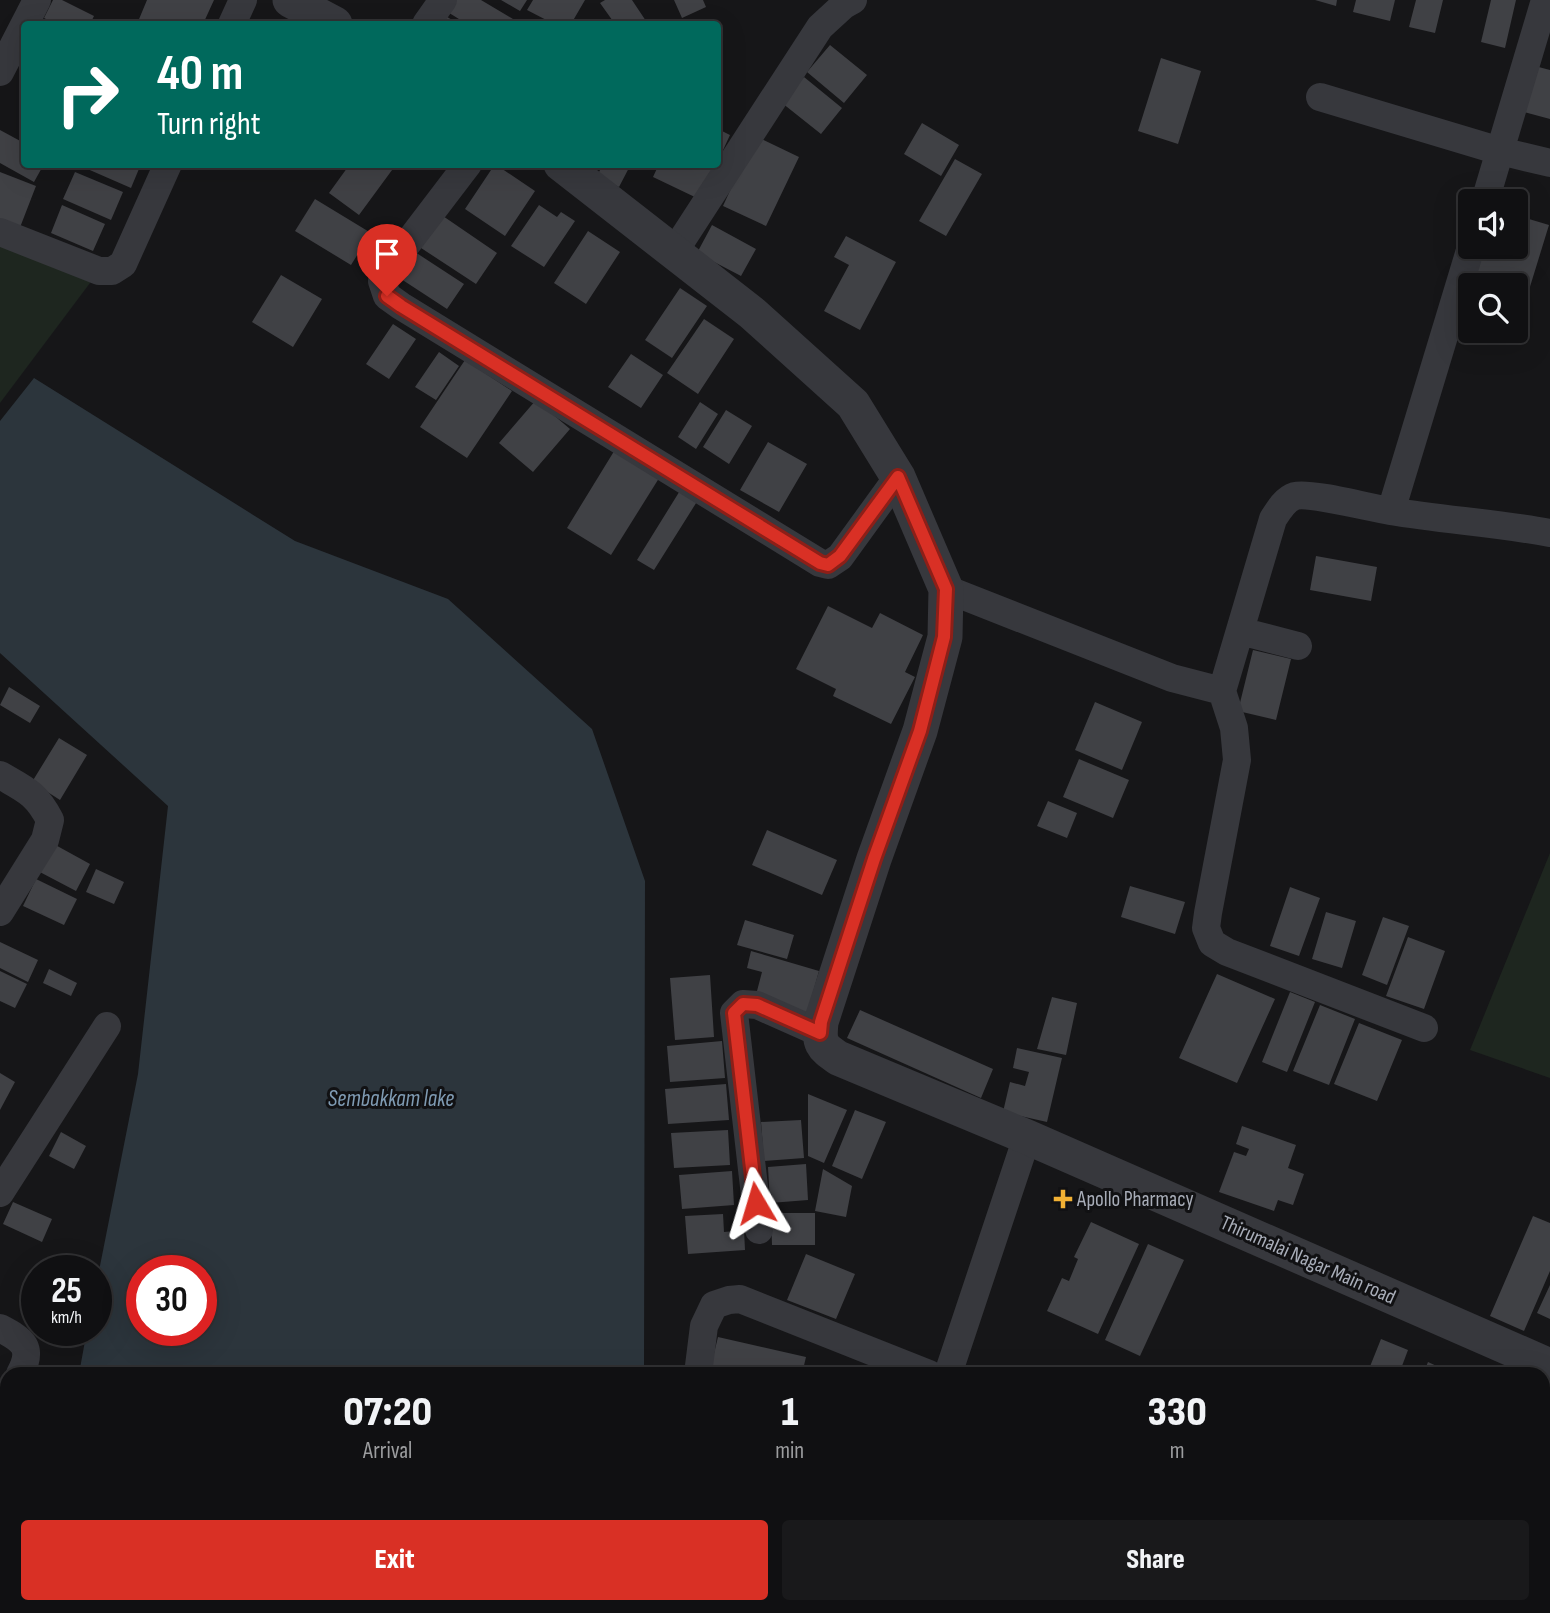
<!DOCTYPE html>
<html lang="en">
<head>
<meta charset="utf-8">
<style>
  body { margin:0; font-family:"Sofia Sans Condensed",sans-serif; background:#19191b; color:#f1f3f6; height:100vh; display:flex; flex-direction:column; font-size:26px; white-space:nowrap }
  * { box-sizing:border-box; margin:0 }
  p { font-size:23px; color:#9c9d9f }
  .icon { flex:none; width:38px; height:38px; fill:none; stroke:currentColor; stroke-width:2; stroke-linecap:round; stroke-linejoin:round }
  .map { position:relative; flex:1; overflow:hidden }
  .details { position:absolute; left:0px; top:1367px; width:1550px; height:247px; display:flex; flex-direction:column; background:#101012; border-radius:21px 21px 0 0; box-shadow:0 7px 28px #0002,0 0 0 2px #303032 }
  .details>* { flex:none }
  .banner { position:absolute; left:21px; top:21px; width:700px; height:147px; border-radius:7px; box-shadow:0 7px 28px #0002,0 0 0 2px #303032; background:#00695c; color:#fff; overflow:hidden }
  .buttons { position:absolute; left:1458px; top:189px; display:grid; gap:14px }
  .buttons a { display:grid; place-items:center; width:70px; height:70px; border-radius:7px; background:#101012; box-shadow:0 7px 28px #0002,0 0 0 2px #303032; font-size:35px }
  .speed { position:absolute; left:21px; top:1255px; display:flex; gap:14px; font-size:35px; font-weight:700; text-align:center }
  .speed>* { display:grid; place-content:center; width:91px; height:91px; border-radius:50%; background:#101012; box-shadow:0 7px 28px #0002,0 0 0 2px #303032; line-height:1 }
  .speed small { font-size:18px; font-weight:400 }
  .speed .limit { border:10px solid #d22; background:#fff; color:#111 }
  .pin { position:absolute; display:grid; place-items:center; width:60px; height:60px; color:#fff; margin:-72px -30px; border-radius:50% 50% 50% 0; rotate:-45deg; box-shadow:0 0 7px #0007 }
  .pin .icon { rotate:45deg }
  .me { position:absolute; width:77px; margin:-38px; rotate:353deg; stroke-linejoin:round; filter:drop-shadow(0 0 5px #0008) }
  .turn { display:flex; align-items:center; gap:24px; height:147px; padding:0 21px; font-size:32px }
  .turn .icon { width:91px; height:91px; stroke-width:2.5 }
  .turn b { display:block; font-size:49px; line-height:60px }
  .eta { display:flex; justify-content:space-evenly; align-items:center; height:119px; text-align:center }
  .eta b { font-size:42px; font-weight:800; line-height:49px }
  .cta { display:flex; gap:14px; margin-top:auto; padding:14px 21px }
  .cta a { flex:1; height:80px; border-radius:7px; background:#d93025; color:#fff; font-size:28px; font-weight:800; line-height:80px; text-align:center }
  .cta a+a { background:#19191b; color:#f1f3f6 }
  .map>svg:first-child { display:block }
  .green { fill:#1e261f }
  .water { fill:#2c353c; fill-rule:evenodd }
  .building { fill:#404145 }
  .lines { fill:none; stroke-linecap:round; stroke-linejoin:round }
  .minor { stroke:#37383d; stroke-width:28 }
  .tertiary { stroke:#37383d; stroke-width:35 }
  .route-casing { stroke:#8d1f18; stroke-width:18 }
  .route { stroke:#d93025; stroke-width:12 }
  .poi-dot { fill:#f2b134; stroke:#111113; stroke-width:2.5 }
  .labels { text-anchor:middle; dominant-baseline:central; stroke-width:6; stroke-linejoin:round; paint-order:stroke }
  .poi-label { font-size:21px; fill:#a8adb8; stroke:#111113; text-anchor:start }
  .street-label { font-size:21px; fill:#a8adb8; stroke:#111113 }
  .water-label { font-size:23px; font-style:italic; fill:#7f9bb3; stroke:#111113 }
</style>
</head>
<body>
<div class="map">
<svg width="1550" height="1613" viewBox="0 0 1550 1613">
  <rect width="100%" height="100%" fill="#161618"/>
  <path class="green" d="M0 232 99 271 0 403Z
    M1550 853V1078L1470 1050Z"/>
  <path class="water" d="M34 378 295 541 448 599 592 729 645 881 644 1374H79L87 1330H96V1286L138 1074 168 806 0 653V421ZM142 1270H201V1330H142Z
    M7 1536V1606L621 1607V1613H0V1550Z"/>
  <path class="building" d="M53 0H62L94 16 90 24H56L44 18Z
    M147 0H214L203 24H137Z
    M453 0H481L513 19 509 24H467L446 11Z
    M501 0H527L520 11Z
    M533 0H585L571 24H554L527 10Z
    M605 0H632L648 24H615L600 3Z
    M674 0H703L706 7 682 18Z
    M1315 0H1337L1336 6Z
    M1356 0H1395L1390 21 1353 12Z
    M1416 0H1443L1435 33 1409 27Z
    M1491 0H1516L1505 48 1481 42Z
    M437 11 459 24H429Z
    M830 45 867 75 844 103 807 72Z
    M1161 58 1201 71 1178 144 1138 131Z
    M1531 65 1550 70V119L1520 111Z
    M804 77 842 108 821 134 782 103Z
    M922 123 959 145 941 176 904 154Z
    M718 129 730 135 718 161Z
    M0 130 24 143V164H44L34 182 0 163Z
    M755 136 799 157 766 226 723 206Z
    M955 159 982 174 946 236 919 221Z
    M76 164H141L131 188Z
    M350 164H393L395 166 359 215 329 193Z
    M495 164 535 191 505 236 465 209Z
    M603 164H631L619 187 597 176Z
    M659 164H716L699 199 653 177Z
    M0 172 36 186 19 230 0 222Z
    M75 172 123 192 111 220 63 199Z
    M315 199 371 233 351 265 295 231Z
    M62 205 105 224 93 251 51 233Z
    M539 205 557 217 561 212 575 221 544 267 511 246Z
    M440 214 497 253 476 284 418 246Z
    M1516 215 1549 225 1529 290 1473 273 1482 247H1516Z
    M712 225 756 249 741 276 697 253Z
    M588 231 620 252 586 304 554 283Z
    M846 236 896 262 860 330 824 311 849 265 834 257Z
    M415 252 464 284 447 309 398 277Z
    M281 275 322 299 293 347 252 322Z
    M680 288 707 306 672 358 645 340Z
    M1469 302H1470V323L1464 321Z
    M704 319 734 339 698 394 667 373Z
    M393 324 416 339 389 379 366 364Z
    M439 352 459 366 436 400 415 387Z
    M631 354 663 375 641 408 608 387Z
    M465 360 512 391 467 458 420 427Z
    M536 400 570 429 533 472 499 443Z
    M700 402 718 414 696 449 678 437Z
    M726 410 752 426 729 464 703 447Z
    M768 442 807 464 779 512 740 490Z
    M616 448 661 475 611 555 567 528Z
    M681 489 698 500 654 570 637 560Z
    M1316 556 1377 567 1371 601 1310 590Z
    M828 606 872 628 880 613 923 635 905 672 915 677 891 724 833 696 836 689 796 669Z
    M1253 650 1291 659 1276 720 1238 711Z
    M9 687 40 706 30 723 0 705Z
    M1095 702 1142 722 1122 770 1075 750Z
    M59 738 87 755 60 800 32 782Z
    M1079 759 1129 780 1113 818 1063 797Z
    M1048 801 1077 813 1067 838 1037 826Z
    M767 830 837 860 822 895 752 865Z
    M50 842 90 864 76 891 36 870Z
    M96 869 124 882 114 904 86 892Z
    M36 879 77 899 64 925 23 906Z
    M1130 886 1185 902 1175 934 1121 917Z
    M1290 887 1320 898 1299 956 1270 946Z
    M1326 912 1356 921 1342 968 1312 959Z
    M1383 917 1409 926 1387 985 1362 975Z
    M745 920 794 935 787 959 737 945Z
    M1408 937 1445 951 1424 1009 1386 996Z
    M0 942 38 960 28 982 0 968Z
    M751 951 819 971 806 1017 757 991 762 972 747 968Z
    M49 969 77 983 71 996 43 983Z
    M0 971 27 984 15 1008 0 1001Z
    M1217 974 1275 999 1237 1083 1179 1058Z
    M710 975 714 1037 675 1040 670 978Z
    M1290 992 1315 1002 1287 1072 1262 1062Z
    M1052 997 1077 1003 1066 1055 1037 1049Z
    M1320 1005 1355 1019 1329 1085 1293 1071Z
    M860 1010 993 1069 981 1098 847 1038Z
    M1359 1023 1402 1040 1377 1101 1334 1084Z
    M722 1041 725 1078 670 1082 667 1046Z
    M1017 1048 1062 1058 1047 1122 1003 1112 1010 1082 1025 1086 1029 1072 1013 1068Z
    M0 1073 15 1082 0 1110Z
    M726 1084 729 1120 668 1124 665 1089Z
    M808 1094 847 1110 824 1163 808 1156Z
    M855 1110 886 1122 862 1179 832 1166Z
    M801 1120 804 1158 764 1161 761 1122Z
    M1242 1126 1296 1145 1288 1168 1304 1174 1293 1205 1278 1200 1274 1211 1219 1192 1234 1152 1246 1156 1249 1149 1236 1144Z
    M728 1130 730 1165 674 1168 671 1133Z
    M61 1132 86 1146 74 1169 49 1156Z
    M806 1164 808 1200 770 1203 768 1167Z
    M823 1169 852 1186 846 1217 815 1211Z
    M732 1171 734 1205 682 1209 679 1175Z
    M13 1202 52 1219 42 1242 3 1224Z
    M771 1213H815V1245H772Z
    M723 1214 724 1232 744 1230 745 1250 688 1254 685 1216Z
    M1533 1216 1550 1223V1271L1524 1331 1490 1316Z
    M1091 1222 1139 1244 1098 1334 1047 1311 1062 1278 1069 1281 1078 1259 1074 1257Z
    M1148 1244 1184 1260 1140 1356 1105 1340Z
    M806 1254 855 1274 836 1319 787 1300Z
    M1550 1285V1319L1537 1313Z
    M718 1337 806 1357 802 1374H709Z
    M1381 1339 1408 1350 1399 1374H1367Z
    M1428 1362 1454 1374H1423Z
    M1544 1540 1550 1543V1583L1544 1581Z
    M1544 1589 1550 1592V1613H1502L1505 1606H1544Z
    M1225 1606H1288L1285 1613H1222Z
    M1336 1606H1358L1355 1613H1333Z"/>
  <g class="lines">
    <path class="minor" d="M232 24 243 0
      M426 24 443 0
      M0 72 37 0
      M1320 97 1500 151 1550 163
      M468 164 388 269 382 281 387 296 401 306 820 563 828 565 840 557 898 477
      M1485 201 1545 0
      M0 232 99 271H112L123 264 168 164
      M674 252 820 27 844 5 853 0
      M1391 511 1471 247
      M946 589 1172 678 1222 691 1273 519C1278 511 1285 499 1295 496 1310 492 1371 508 1390 511 1443 520 1497 523 1550 533
      M1240 631 1298 646
      M1222 691 1234 728 1237 760 1208 913 1206 928 1212 943 1227 952 1424 1028
      M0 775C26 790 36 793 50 820L45 840 0 912
      M0 1193 107 1026
      M759 1230 734 1013 743 1004 757 1005 820 1033
      M0 1328C23 1340 34 1347 20 1374
      M698 1374 704 1326 714 1305 729 1300 740 1299 929 1374
      M948 1374 1027 1137
      M0 1413 7 1399
      M1544 1436 1550 1423
      M1462 1606 1476 1613
      M667 1613 668 1606
      M904 1613 905 1606"/>
    <path class="tertiary" d="M290 0 335 24
      M561 164 752 313 853 404 898 477 946 589 945 637 920 731 874 859 821 1022C819 1044 821 1046 838 1058L1027 1137 1550 1366"/>
  </g>
  <g class="lines">
    <defs>
      <path id="route" d="M387 296 401 306 820 563 828 565 840 556 898 477 946 589 944 637 920 731 874 859 821 1022 820 1033 757 1005 743 1004 734 1013 756 1203"/>
    </defs>
    <use href="#route" class="route-casing"/>
    <use href="#route" class="route"/>
  </g>
  <path class="poi-dot" d="M1059.5 1188.5h7v7h7v7h-7v7h-7v-7h-7v-7h7z"/>
  <g class="labels">
    <g class="poi-label">
      <text x="1077" y="1199">Apollo Pharmacy</text>
    </g>
    <g class="street-label">
      <text transform="translate(1308 1260) rotate(24)">Thirumalai Nagar Main road</text>
    </g>
    <g class="water-label">
      <text x="391" y="1099">Sembakkam lake</text>
    </g>
  </g>
</svg>
<div class="buttons">
<a><svg class="icon" aria-label="sound" viewBox="0 0 24 24"><path d="M4 9h4l5-4v14l-5-4H4zM17 9q2 3 0 6"/></svg></a>
<a><svg class="icon" aria-label="search" viewBox="0 0 24 24"><circle cx="10" cy="10" r="6"/><path d="M15 15l6 6"/></svg></a>
</div>
<div class="speed"><div>25<small>km/h</small></div><div class="limit">30</div></div>
<div class="pin" style="left:387px;top:296px;background:#d93025"><svg class="icon" aria-label="arrive" viewBox="0 0 24 24"><path d="M6 21V4h12l-3 4 3 4H6"/></svg></div>
<svg class="me" style="left:756px;top:1203px" viewBox="-20 -20 40 40"><path d="M0-17L14 15 0 8-14 15z" fill="#d93025" stroke="#fff" stroke-width="4"/></svg>
<div class="banner">
<div class="turn"><svg class="icon" aria-label="right" viewBox="0 0 24 24"><path d="M7 20v-9h11M14 6l5 5-5 5"/></svg><div><b>40 m</b>Turn right</div></div>
</div>
<section class="details">
<div class="eta">
<div><b>07:20</b><p>Arrival</p></div>
<div><b>1</b><p>min</p></div>
<div><b>330</b><p>m</p></div>
</div>
<div class="cta"><a>Exit</a><a>Share</a></div>
</section>
</div>
</body>
</html>
